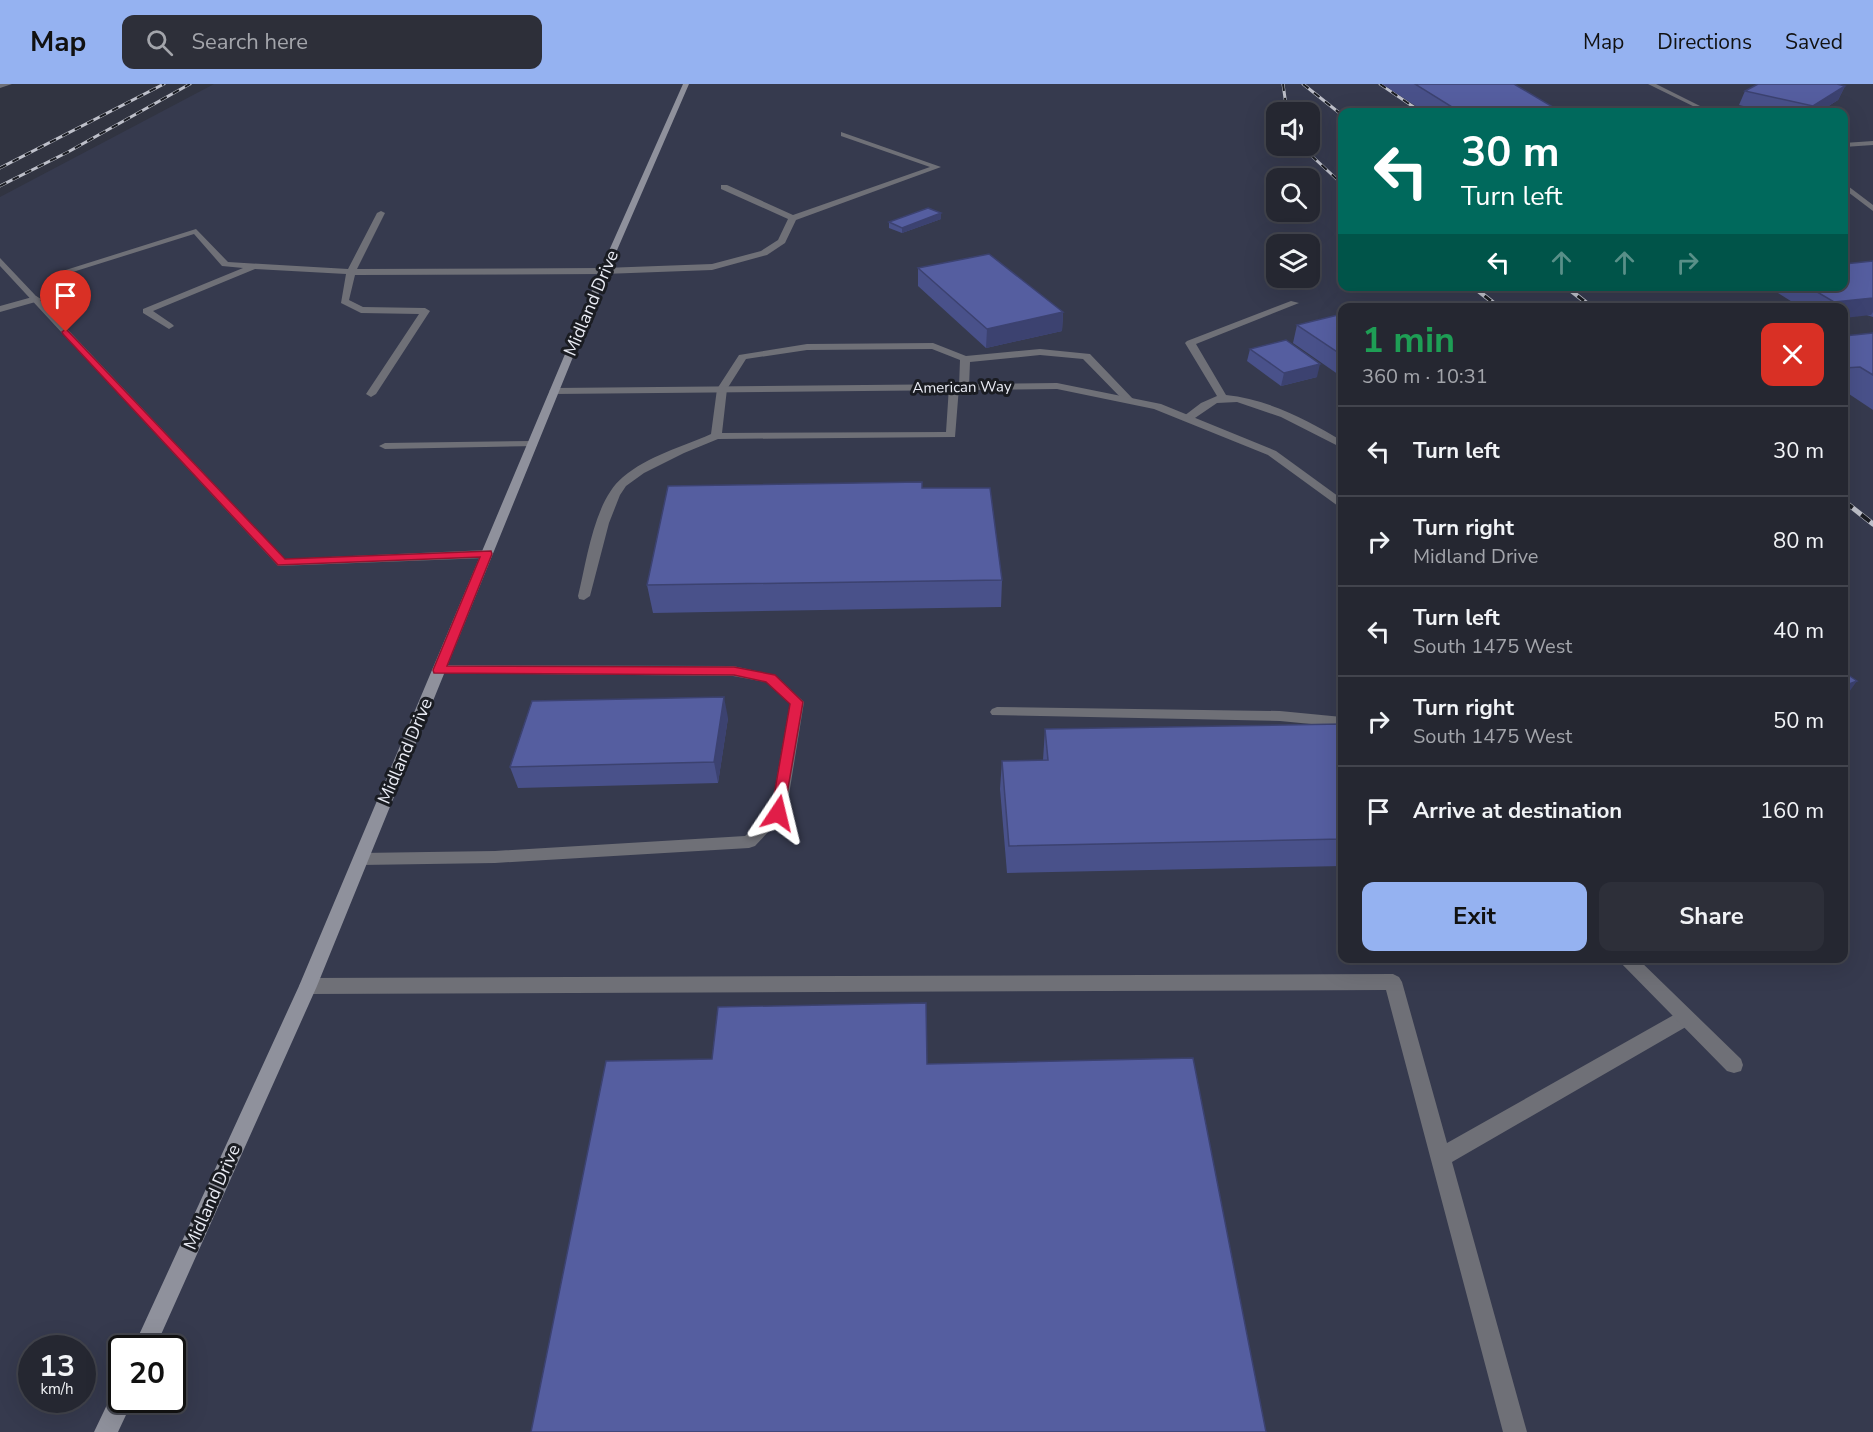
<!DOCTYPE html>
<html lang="en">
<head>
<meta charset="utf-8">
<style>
  body { margin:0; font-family:"Nunito Sans",sans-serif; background:#2d2f39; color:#f1f3f6; height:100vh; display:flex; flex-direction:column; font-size:22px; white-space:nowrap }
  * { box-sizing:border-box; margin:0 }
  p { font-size:20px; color:#a3a5ab }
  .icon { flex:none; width:33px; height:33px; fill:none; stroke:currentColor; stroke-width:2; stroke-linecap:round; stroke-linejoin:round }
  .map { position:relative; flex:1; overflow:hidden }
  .details { position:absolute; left:1338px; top:219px; width:510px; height:660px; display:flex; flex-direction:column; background:#252731; border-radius:12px; box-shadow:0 6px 24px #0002,0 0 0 2px #42444d }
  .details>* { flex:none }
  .top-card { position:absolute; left:1338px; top:24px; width:510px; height:183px; border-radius:12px; box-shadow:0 6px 24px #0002,0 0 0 2px #42444d; background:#00695c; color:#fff; overflow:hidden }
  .buttons { position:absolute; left:1266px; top:18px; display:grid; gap:12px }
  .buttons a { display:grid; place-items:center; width:54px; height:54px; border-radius:12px; background:#252731; box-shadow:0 6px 24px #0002,0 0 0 2px #42444d; font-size:30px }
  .speed { position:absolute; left:18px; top:1251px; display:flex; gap:12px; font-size:30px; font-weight:700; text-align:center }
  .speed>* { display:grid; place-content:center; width:78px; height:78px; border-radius:50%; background:#252731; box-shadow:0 6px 24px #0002,0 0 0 2px #42444d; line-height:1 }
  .speed small { font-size:15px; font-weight:400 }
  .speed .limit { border:3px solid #111; border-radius:9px; background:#fff; color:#111 }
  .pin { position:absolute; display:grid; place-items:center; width:51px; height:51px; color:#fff; margin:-62px -26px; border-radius:50% 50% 50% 0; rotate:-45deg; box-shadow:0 0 6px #0007 }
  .pin .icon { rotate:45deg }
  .me { position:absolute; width:66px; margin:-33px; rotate:10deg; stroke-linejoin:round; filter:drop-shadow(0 0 4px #0008) }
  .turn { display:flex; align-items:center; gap:21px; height:126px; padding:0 24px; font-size:27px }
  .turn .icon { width:78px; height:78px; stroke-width:2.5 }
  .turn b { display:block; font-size:42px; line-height:51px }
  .lanes { display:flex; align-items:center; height:57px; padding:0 24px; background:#0003; justify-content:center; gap:30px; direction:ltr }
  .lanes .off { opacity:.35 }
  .round { display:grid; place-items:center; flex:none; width:63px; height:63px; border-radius:12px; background:#2d2f39 }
  .overview { display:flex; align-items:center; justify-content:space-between; height:102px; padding:0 24px }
  h1 { font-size:36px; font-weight:700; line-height:45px; color:#1e9e55 }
  .cta { display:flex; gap:12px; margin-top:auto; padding:12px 24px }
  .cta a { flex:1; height:69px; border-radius:12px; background:#95b2f1; color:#111; font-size:24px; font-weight:700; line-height:69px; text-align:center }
  .cta a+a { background:#2d2f39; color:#f1f3f6 }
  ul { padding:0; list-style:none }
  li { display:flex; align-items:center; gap:18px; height:90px; padding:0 24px; border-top:2px solid #42444d }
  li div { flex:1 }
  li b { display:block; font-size:22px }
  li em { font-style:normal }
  header { display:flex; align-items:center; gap:36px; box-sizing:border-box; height:84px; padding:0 30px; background:#95b2f1; color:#111 }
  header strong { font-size:28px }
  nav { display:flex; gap:33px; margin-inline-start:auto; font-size:21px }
  .search { width:420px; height:54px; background:#2d2f39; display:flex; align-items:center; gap:15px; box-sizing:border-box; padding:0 21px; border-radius:12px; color:#a3a5ab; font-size:22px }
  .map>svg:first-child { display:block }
  .built { fill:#363a4e; fill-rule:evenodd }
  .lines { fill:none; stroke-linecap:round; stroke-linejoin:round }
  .lane { fill:#6f7077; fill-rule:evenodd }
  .street { fill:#6f7077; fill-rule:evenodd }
  .secondary { fill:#8f919c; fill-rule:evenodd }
  .rail-far2-casing { stroke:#bec0ca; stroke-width:3 }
  .rail-far1-casing { stroke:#bec0ca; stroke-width:4.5 }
  .rail-casing { stroke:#bec0ca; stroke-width:5 }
  .rail-far2 { stroke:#1a1c22; stroke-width:2; stroke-dasharray:7; stroke-linecap:butt }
  .rail-far1 { stroke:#1a1c22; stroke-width:3; stroke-dasharray:8; stroke-linecap:butt }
  .rail { stroke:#1a1c22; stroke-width:4; stroke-dasharray:11; stroke-linecap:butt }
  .wall { fill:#49518a }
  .shaded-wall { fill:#3c4270 }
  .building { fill:#555ea0; stroke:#3c4270; stroke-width:1.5 }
  .route { fill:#e11d48; stroke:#92132f; stroke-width:1.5 }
  .labels { text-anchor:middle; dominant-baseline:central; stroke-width:6; stroke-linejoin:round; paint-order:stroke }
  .far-street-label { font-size:15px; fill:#eaecf5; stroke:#1a1c22 }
  .street-label { font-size:18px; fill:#eaecf5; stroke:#1a1c22 }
</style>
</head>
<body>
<header>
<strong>Map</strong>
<div class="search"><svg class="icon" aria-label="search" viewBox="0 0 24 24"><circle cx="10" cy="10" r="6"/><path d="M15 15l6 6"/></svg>Search here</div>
<nav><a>Map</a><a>Directions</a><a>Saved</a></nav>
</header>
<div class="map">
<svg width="1873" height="1348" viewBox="0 0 1873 1348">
  <rect width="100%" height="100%" fill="#313441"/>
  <path class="built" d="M214 0H1873V1348H0V113ZM1276 28H1310V62H1276ZM1342 28H1844V202H1342ZM1276 94H1310V128H1276ZM1276 160H1310V194H1276ZM1342 224H1844V874H1342ZM32 1264H82V1316H32ZM122 1264H172V1316H122Z"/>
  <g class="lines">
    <path class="lane" d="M0 0H12L0 4Z
      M841 48 941 83 796 136 785 159 767 171 712 186 604 190 355 191 349 216 363 223 425 224 430 227 376 310 371 313 366 310 419 230 361 229 341 219 346 190 255 185 153 227 172 240 174 242 169 245 143 229V225L243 184 222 182 194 150 60 192 53 190 196 145 228 178 348 185 377 129 381 127 385 129 357 185 604 184 712 180 761 167 778 156 788 135 721 105V101H727L793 131 930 83 841 52Z
      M36 212 41 215 39 217 0 228V222Z
      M1291 217 1299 219 1196 260 1226 311C1267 315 1308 336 1342 357V364L1281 333 1237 318 1217 319 1192 336H1184V332L1201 319 1217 312 1185 259 1187 257Z
      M933 259 966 272 1040 265 1090 270 1134 316 1125 318 1083 275 1040 271 970 278 969 303 964 306 959 303 955 353 718 355 684 369 644 389 626 402 620 411 609 439 590 512 584 516 579 515 578 512C587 476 594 417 623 393 648 372 682 363 711 350L717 305 739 271 807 260ZM932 265 960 276 959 303 954 300 949 303 946 348 722 349 727 305 746 275 807 266Z
      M533 357 537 358V362L385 365 379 362 385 359Z
      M439 581 733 582 775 591 804 618 786 729 755 762 749 764 495 779 361 781 355 779 353 775 355 771 361 769 495 767 745 752 771 727 790 619 766 598 733 592 434 589 432 586 434 583Z
      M997 623 1280 627 1342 633V643L1280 637 992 631 990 628 992 625Z
      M1393 890 1399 893 1402 898 1447 1059 1679 928 1685 926 1691 928 1694 934 1691 940 1452 1078 1527 1348H1503L1386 906 308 910 302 907 299 902 302 897 308 894Z"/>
    <path class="street" d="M1648 0H1656L1712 28H1705Z
      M1873 57V61L1844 63V59Z
      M1844 99 1873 121V127L1844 105Z
      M0 174 285 475 487 466 493 470 487 474 278 482 0 182Z
      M1057 299 1161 320 1276 367 1342 415V423L1338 422 1268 371 1154 325 1057 305 554 310 549 307 554 304Z
      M1616 874H1637L1741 975 1743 981 1741 987 1734 989 1727 987Z"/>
    <path class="secondary" d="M683 0H689L608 187 317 902 155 1264H133L299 902 600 187Z
      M122 1303V1316H133L118 1348H94L114 1306Z"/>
    <defs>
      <path id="rail-far2" d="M1283 0 1287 28
        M1303 0 1342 31
        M1380 0 1421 28
        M1301 62 1342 100
        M0 84 164 0
        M0 102 68 68 190 0"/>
      <path id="rail-far1" d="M1472 202 1500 224
        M1565 202 1593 224"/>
      <path id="rail" d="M1844 417 1873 440"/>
    </defs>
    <use href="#rail-far2" class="rail-far2-casing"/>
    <use href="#rail-far1" class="rail-far1-casing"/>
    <use href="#rail" class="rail-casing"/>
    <use href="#rail-far2" class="rail-far2"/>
    <use href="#rail-far1" class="rail-far1"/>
    <use href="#rail" class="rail"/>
  </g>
  <path class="wall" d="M1382 0H1514L1558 26 1557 28H1425Z
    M1845 2 1838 16 1819 28H1770L1739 21 1745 7Z
    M941 135 902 149 889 144V138Z
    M1873 177V233L1844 224H1802L1770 204 1771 202H1844Z
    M918 184 1063 228 1062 247 986 264 918 202Z
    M1342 230V293L1293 259 1297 241Z
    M1873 249V326L1846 308H1844V252Z
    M1250 265 1317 293 1281 302 1247 277Z
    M922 404 1002 496 1001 523 653 529 647 501Z
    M728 634 718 699 518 704 510 683Z
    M1342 640V782L1007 789 1000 705 1002 677 1043 676 1045 645Z"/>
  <path class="shaded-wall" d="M1845 2 1838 16 1819 28H1809L1813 22Z
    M941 129V135L902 149V144Z
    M1873 214V228L1871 231 1844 234V224H1831L1834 218Z
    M1063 228 1062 247 986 264 987 245Z
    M1320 280 1317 293 1281 302 1284 289Z
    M1857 597 1844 615V602Z
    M724 613 728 634 718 699 714 678Z"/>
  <path class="building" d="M1415 0H1514L1558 26 1515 28H1460Z
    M1758 0H1837L1845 2 1813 22 1745 7Z
    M928 124 941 129 902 144 889 138Z
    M989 170 1063 228 987 245 918 184Z
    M1873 177V214L1834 218 1807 202H1844V180Z
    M1385 221 1390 224H1373Z
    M1342 230V271L1297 241Z
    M1873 249V291L1860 283 1844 284V252Z
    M1286 256 1320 280 1284 289 1250 265Z
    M922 398V404H990L1002 496 647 501 668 402Z
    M1844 588 1857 597 1844 602Z
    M724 613 714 678 510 683 532 617Z
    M1342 640V755L1009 762 1002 677 1048 676 1045 645Z
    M926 919 927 980 1193 974 1266 1348H531L606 977 712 975 718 923Z"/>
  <path class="route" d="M66 245 285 475 491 467 492 470 447 582 734 583 775 591 803 618 783 733H773L771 729 790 620 766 598 734 591 434 589 433 586 480 473 278 481 63 250 62 248Z"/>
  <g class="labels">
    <g class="far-street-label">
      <text transform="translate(962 303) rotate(-1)">American Way</text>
    </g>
    <g class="street-label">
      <text transform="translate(591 219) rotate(-67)">Midland Drive</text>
      <text transform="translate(405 667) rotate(-67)">Midland Drive</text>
      <text transform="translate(212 1113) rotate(-66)">Midland Drive</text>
    </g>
  </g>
</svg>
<div class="buttons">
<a><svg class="icon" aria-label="sound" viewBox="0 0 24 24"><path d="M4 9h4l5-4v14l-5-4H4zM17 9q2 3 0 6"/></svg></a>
<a><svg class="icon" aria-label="search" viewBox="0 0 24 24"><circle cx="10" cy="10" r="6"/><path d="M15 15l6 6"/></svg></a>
<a><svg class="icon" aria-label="layers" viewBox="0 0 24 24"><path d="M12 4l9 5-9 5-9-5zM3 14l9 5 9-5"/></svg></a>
</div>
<div class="speed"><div>13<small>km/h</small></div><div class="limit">20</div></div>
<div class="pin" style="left:66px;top:248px;background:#d93025"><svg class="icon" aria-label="arrive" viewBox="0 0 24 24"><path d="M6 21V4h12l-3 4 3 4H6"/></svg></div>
<svg class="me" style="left:778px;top:729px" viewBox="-20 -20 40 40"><path d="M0-17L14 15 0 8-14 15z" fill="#e11d48" stroke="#fff" stroke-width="4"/></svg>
<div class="top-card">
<div class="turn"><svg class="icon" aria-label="left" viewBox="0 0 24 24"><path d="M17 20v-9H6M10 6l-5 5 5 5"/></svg><div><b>30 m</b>Turn left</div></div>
<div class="lanes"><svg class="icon" aria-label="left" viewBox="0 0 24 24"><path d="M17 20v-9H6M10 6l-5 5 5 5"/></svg><svg class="icon off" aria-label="ahead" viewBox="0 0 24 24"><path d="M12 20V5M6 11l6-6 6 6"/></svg><svg class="icon off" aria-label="ahead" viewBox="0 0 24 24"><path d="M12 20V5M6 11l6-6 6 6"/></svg><svg class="icon off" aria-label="right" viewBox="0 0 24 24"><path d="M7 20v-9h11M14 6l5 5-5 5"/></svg></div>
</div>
<section class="details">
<div class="overview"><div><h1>1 min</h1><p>360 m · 10:31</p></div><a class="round" style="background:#d93025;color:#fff"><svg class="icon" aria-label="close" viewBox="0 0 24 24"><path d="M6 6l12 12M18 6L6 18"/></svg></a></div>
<ul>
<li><svg class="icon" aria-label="left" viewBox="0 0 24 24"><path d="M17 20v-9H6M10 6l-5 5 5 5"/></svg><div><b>Turn left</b></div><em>30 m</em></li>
<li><svg class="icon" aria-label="right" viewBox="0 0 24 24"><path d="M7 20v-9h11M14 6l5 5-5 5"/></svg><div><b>Turn right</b><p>Midland Drive</p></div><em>80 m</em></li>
<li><svg class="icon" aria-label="left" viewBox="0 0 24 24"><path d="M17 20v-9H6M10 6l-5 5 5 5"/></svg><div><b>Turn left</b><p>South 1475 West</p></div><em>40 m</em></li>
<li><svg class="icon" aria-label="right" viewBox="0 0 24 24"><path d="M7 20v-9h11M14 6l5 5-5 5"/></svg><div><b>Turn right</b><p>South 1475 West</p></div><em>50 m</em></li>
<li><svg class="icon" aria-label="arrive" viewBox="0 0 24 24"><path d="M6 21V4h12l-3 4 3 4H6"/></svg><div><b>Arrive at destination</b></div><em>160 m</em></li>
</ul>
<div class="cta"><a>Exit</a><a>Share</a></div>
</section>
</div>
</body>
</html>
